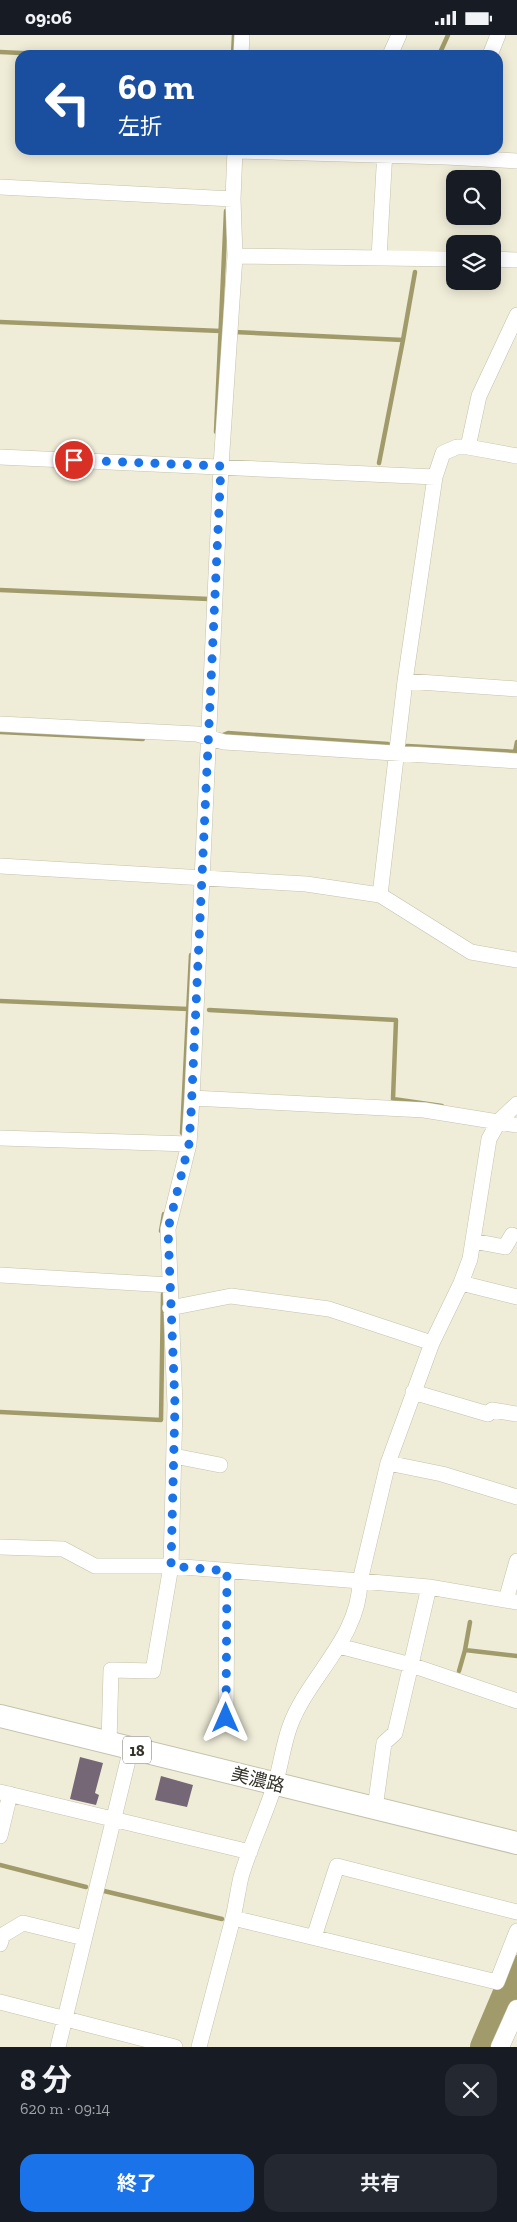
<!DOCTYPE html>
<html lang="ja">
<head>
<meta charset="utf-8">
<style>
  body { margin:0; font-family:"Zilla Slab","Noto Sans JP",serif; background:#242831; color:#f1f3f6; height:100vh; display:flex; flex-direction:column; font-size:19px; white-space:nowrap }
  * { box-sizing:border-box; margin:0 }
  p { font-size:16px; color:#9ea1a6 }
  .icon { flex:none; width:28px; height:28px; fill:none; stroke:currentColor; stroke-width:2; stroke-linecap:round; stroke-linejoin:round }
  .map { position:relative; height:2012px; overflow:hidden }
  .sheet { display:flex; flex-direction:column; background:#171b24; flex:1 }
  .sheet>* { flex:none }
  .banner { position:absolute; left:15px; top:15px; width:488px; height:105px; border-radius:15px; box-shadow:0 2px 12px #0003; background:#1a4fa0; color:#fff; overflow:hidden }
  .tools { position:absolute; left:446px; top:135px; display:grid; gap:10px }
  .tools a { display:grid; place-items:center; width:55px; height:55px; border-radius:10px; background:#171b24; box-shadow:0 2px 12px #0003; font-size:25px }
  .pin { position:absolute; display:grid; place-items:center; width:42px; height:42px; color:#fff; margin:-21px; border:2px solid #fff; border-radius:50%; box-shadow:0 1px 5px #0007 }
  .me { position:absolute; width:55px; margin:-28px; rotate:0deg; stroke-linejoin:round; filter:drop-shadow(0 0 4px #0008) }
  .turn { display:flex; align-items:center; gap:18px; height:105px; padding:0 20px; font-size:22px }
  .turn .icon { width:65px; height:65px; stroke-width:2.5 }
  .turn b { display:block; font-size:35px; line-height:42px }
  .round { display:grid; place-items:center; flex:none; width:52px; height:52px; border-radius:15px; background:#242831 }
  .head { display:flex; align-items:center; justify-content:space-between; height:85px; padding:0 20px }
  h1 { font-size:30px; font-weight:700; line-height:38px }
  .cta { display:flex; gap:10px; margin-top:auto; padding:10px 20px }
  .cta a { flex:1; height:58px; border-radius:15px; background:#1a73e8; color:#fff; font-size:20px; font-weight:700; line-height:58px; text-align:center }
  .cta a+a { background:#242831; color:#f1f3f6 }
  .status { display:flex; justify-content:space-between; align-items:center; height:35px; padding:0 25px; background:#171b24; direction:ltr }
  .status svg { height:14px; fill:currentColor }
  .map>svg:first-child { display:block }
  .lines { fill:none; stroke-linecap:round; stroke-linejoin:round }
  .stream { stroke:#a19b6b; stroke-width:4.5 }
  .river { stroke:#a19b6b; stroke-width:28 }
  .building { fill:#756776 }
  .minor-casing { stroke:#c4c2ad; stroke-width:16 }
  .tertiary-casing { stroke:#c4c2ad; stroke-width:19 }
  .primary-casing { stroke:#c4c2ad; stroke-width:24 }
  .minor { stroke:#fff; stroke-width:15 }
  .tertiary { stroke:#fff; stroke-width:18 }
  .primary { stroke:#fff; stroke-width:22 }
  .route { stroke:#1a73e8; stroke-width:9; stroke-dasharray:0 16.2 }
  .labels { text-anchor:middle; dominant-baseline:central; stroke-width:5; stroke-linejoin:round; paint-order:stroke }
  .shield { fill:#fff; stroke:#72716b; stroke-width:1 }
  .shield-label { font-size:16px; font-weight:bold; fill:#35342c }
  .street-label { font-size:18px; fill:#35342c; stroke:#fff }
</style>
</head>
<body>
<div class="status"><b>09:06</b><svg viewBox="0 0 49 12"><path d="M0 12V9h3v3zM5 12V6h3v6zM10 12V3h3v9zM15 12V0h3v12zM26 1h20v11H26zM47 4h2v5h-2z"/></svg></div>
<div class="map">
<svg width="517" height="2012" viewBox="0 0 517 2012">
  <rect width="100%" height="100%" fill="#efedd8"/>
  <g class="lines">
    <path class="stream" d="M0 17 64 20
      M233 20 234 0
      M439 20 448 0
      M0 287 221 296
      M234 297 403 305 415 237
      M216 397 226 176
      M379 428 403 305
      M0 555 209 564
      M0 697 143 704
      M223 700 228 698 388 709
      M407 711 517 717
      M515 717 517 707
      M0 966 188 974
      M209 975 396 985 393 1064 442 1071
      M182 1098 191 920
      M161 1196 164 1179
      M0 1377 161 1385 163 1259
      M470 1587 465 1615 517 1621
      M459 1636 465 1615
      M0 1830 86 1852
      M104 1856 222 1884
      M498 1952 508 1955
      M475 2012 500 1953"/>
    <path class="river" d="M484 2012 517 1934"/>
  </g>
  <path class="building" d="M80 1722 103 1728 95 1758 99 1760 96 1770 70 1764Z
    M161 1741 193 1750 187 1772 155 1765Z"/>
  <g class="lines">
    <defs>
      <path id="minor" d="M241 20 242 0
        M390 20 399 0
        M490 20 498 0
        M235 116 446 122 517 126
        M0 152 233 164
        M235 221 455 224
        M379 223 385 115
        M492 224 517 225
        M468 412 479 361 517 280
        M0 422 435 442 443 418 457 412H468L517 421
        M405 646 517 654
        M0 689 197 699 224 707 517 726
        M0 831 306 849 380 860 471 917 517 925
        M380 860 405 646 435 442
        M192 1063 424 1075 517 1090
        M0 1103 189 1109
        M473 1206 505 1212 512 1200
        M0 1240 170 1250
        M461 1248 517 1262
        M170 1273 231 1261 329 1274 432 1308
        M413 1357 488 1379 492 1375 517 1379
        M174 1421 220 1430
        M388 1428 442 1439 517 1462
        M0 1512 63 1514 95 1531H171L360 1546 429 1552 517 1567
        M506 1565 517 1526
        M339 1611 411 1630 517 1666
        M226 1683 227 1536
        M109 1708 111 1635 153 1636 171 1531 175 1370 168 1194 189 1109 192 1063 221 431 235 221 233 164 235 115
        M0 1757 250 1817
        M375 1773 384 1708 395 1698 429 1552
        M0 1801 10 1759
        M233 1883C236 1870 238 1855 241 1842 250 1811 265 1781 275 1749 281 1730 283 1710 290 1691 309 1640 359 1604 360 1546L388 1428 432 1308 461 1248 470 1224 489 1104 499 1086 517 1069
        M314 1902 337 1831 517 1877
        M0 1909 3 1900 23 1888 84 1903
        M0 1967 175 2012
        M58 2012 131 1713
        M199 2012 233 1883 497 1947 517 1896"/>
      <path id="tertiary" d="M500 2012 517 1974"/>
      <path id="primary" d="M0 1681 517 1808"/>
    </defs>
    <use href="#minor" class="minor-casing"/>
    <use href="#tertiary" class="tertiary-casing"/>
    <use href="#primary" class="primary-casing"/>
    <use href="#minor" class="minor"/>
    <use href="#tertiary" class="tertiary"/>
    <use href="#primary" class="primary"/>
  </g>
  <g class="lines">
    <path class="route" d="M74 425 221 431 191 1079 189 1109 168 1194 175 1370 171 1531 227 1536 226 1683"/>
  </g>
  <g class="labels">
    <rect class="shield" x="123" y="1701.5" width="28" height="27" rx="4"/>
    <g class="shield-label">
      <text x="137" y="1715">18</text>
    </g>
    <g class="street-label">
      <text transform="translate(258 1745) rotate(14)">美濃路</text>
    </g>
  </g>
</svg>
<div class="tools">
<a><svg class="icon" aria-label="search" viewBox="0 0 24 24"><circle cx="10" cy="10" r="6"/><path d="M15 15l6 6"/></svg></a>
<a><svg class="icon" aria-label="layers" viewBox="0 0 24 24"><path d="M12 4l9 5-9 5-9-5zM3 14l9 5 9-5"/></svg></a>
</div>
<div class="pin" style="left:74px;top:425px;background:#d93025"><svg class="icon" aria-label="arrive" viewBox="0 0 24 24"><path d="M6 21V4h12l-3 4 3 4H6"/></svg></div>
<svg class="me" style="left:226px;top:1683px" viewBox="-20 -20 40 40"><path d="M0-17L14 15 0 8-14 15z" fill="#1a73e8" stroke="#fff" stroke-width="4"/></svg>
<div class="banner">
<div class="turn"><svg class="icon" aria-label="left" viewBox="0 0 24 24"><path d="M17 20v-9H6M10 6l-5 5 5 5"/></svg><div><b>60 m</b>左折</div></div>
</div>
</div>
<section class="sheet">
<div class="head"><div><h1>8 分</h1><p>620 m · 09:14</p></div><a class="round"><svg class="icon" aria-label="close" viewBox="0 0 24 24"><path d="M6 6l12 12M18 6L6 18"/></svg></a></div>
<div class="cta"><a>終了</a><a>共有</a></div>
</section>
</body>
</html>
